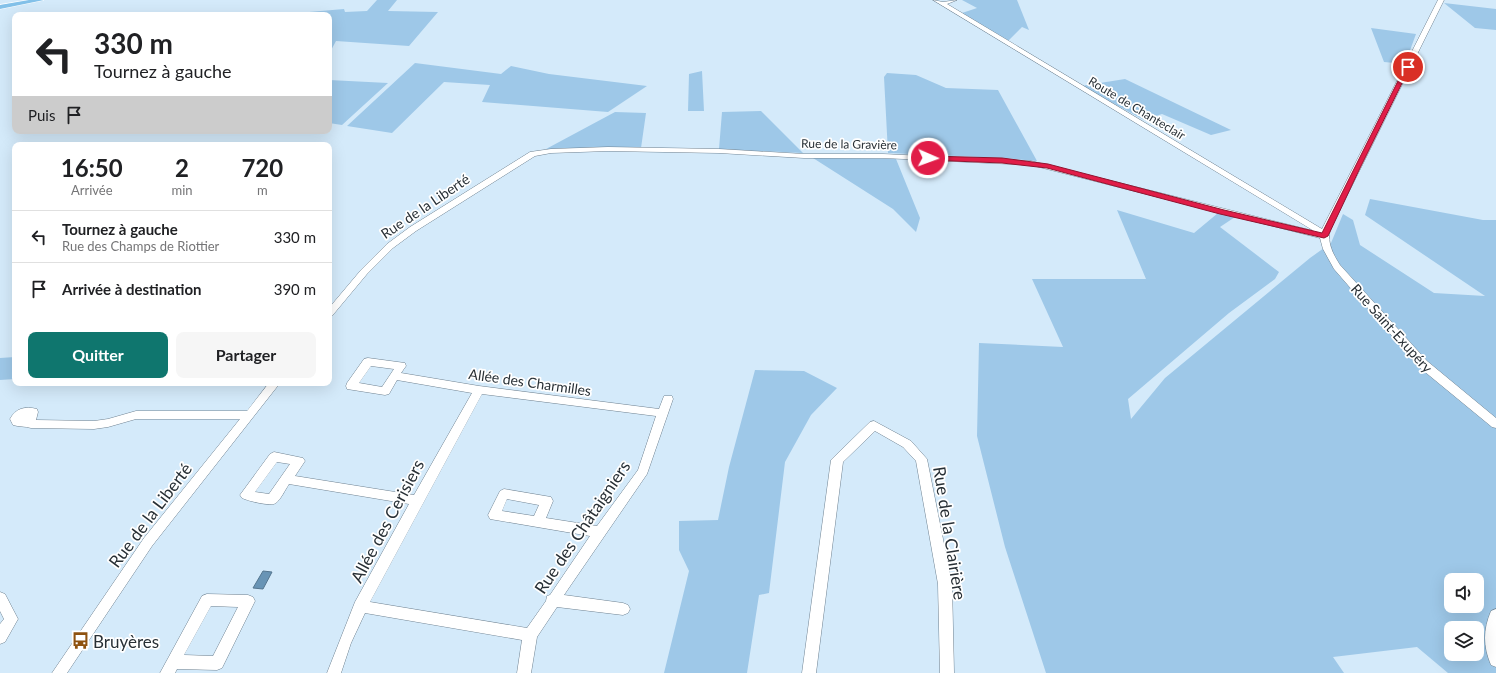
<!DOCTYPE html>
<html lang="fr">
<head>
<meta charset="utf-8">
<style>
  body { margin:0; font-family:Lato,sans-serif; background:#f6f6f6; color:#202124; height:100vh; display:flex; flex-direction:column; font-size:15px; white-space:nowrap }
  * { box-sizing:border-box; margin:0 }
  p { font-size:13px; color:#757577 }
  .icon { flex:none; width:22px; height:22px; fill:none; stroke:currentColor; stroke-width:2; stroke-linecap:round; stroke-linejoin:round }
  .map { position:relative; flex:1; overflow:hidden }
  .panel { position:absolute; left:12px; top:142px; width:320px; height:244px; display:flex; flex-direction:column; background:#fff; border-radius:8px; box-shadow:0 4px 16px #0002 }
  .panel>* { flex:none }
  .banner { position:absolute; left:12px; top:12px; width:320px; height:122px; border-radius:8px; box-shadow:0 4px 16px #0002; background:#fff; color:#202124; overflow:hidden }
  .fabs { position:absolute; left:1444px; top:573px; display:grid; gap:8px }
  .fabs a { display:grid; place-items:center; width:40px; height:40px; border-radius:8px; background:#fff; box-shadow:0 4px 16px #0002; font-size:20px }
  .pin { position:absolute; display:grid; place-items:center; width:34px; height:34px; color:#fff; margin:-17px; border:2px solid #fff; border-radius:50%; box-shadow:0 1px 4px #0007 }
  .me { position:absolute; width:44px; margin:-22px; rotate:92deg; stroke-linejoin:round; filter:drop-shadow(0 0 3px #0008) }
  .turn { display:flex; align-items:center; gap:14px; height:84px; padding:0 16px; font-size:18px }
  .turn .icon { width:52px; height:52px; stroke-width:2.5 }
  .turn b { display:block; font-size:28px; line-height:34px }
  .then { display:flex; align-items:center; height:38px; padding:0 16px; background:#0003; gap:8px; font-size:15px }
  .eta { display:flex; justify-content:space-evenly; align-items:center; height:68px; text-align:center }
  .eta b { font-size:24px; font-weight:700; line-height:28px }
  .button { display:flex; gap:8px; margin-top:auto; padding:8px 16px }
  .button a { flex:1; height:46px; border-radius:8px; background:#0f766e; color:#fff; font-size:16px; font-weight:700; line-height:46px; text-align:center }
  .button a+a { background:#f6f6f6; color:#202124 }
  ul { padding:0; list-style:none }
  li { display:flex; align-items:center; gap:12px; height:52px; padding:0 16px; border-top:1px solid #e0e0e0 }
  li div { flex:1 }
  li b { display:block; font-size:15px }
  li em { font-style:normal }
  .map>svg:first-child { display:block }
  .green { fill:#9ec8e8; fill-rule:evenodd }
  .water { fill:#6894b5; stroke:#55768f }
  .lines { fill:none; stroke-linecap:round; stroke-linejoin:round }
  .minor-casing { stroke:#6f8291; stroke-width:1 }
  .major-casing { stroke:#fff; stroke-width:1 }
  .minor { fill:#fff; fill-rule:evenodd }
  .major { fill:#83c1e9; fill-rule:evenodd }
  .route { fill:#e11d48; stroke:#92132f }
  .labels { text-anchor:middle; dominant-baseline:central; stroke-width:3.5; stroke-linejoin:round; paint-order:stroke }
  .far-street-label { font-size:12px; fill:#283036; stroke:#fff }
  .street-label { font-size:14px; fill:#283036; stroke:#fff }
  .near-street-label { font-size:17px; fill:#283036; stroke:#fff }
  .near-poi-label { font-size:17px; fill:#283036; stroke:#fff; text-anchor:start }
</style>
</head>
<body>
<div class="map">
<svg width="1496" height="673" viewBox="0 0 1496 673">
  <rect width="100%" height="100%" fill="#d4eafa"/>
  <path class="green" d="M377 0H397L388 11 438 12 409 46 336 41 329 54V15H274L344 9 345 12 367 11Z
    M962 0H1017L1029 30 1022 27 1008 41 962 13 977 8Z
    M1444 3 1496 9V30L1475 28Z
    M1371 28 1416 34 1405 64 1384 62Z
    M415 63 501 74 511 66 549 74 647 86 608 112 482 102 490 85 444 82 392 133 347 126Z
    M702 71 704 111H688L689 74Z
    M887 73 916 75 946 88 998 90 1037 161 1002 158 888 153 884 77Z
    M1125 79 1231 130 1211 135 1162 114 1144 120 1081 86Z
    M329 80 388 83 342 125 329 123Z
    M761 111 803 153 719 149 722 112Z
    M615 112 646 113 641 148 546 149Z
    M813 158 896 159 920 218 916 232 893 209Z
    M1370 199 1483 220H1496V673H1448L1417 647 1333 657 1344 673H1046L1005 547 977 436 979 343 1063 347 1032 279H1146L1117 210 1194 233 1218 213 1235 217 1220 227 1279 272 1275 279 1229 313 1128 399 1131 419 1165 378 1310 258 1331 243 1343 214 1353 220 1360 245 1434 293 1485 296 1365 215ZM1451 580H1477V606H1451ZM1451 628H1477V654H1451Z
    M15 357V379L0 380V358Z
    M755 370 804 371 837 388 811 415 785 462 769 593 759 595 747 673H664L689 571 679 550V521L718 520 729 467Z"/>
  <path class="water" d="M263 571 272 572 263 589 253 588Z"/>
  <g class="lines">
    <defs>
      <path id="minor" d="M933 0 943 2 957 0 947 4 1322 229 1438 0H1444L1330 230C1327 243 1333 254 1340 265L1427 361 1496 418V428L1492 427 1419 367 1334 269 1323 249 1320 238 1031 165 883 158H804L719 153 608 151 551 153 535 156 416 231 393 248 367 274 332 316 329 317V308L361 270 387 244 410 227 530 152 551 149 608 147 719 149 804 154H883L1031 161 1314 231Z
        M368 358 405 363 406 366 401 373 479 386 659 409 664 396H672L673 399 647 474 564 595 623 603 628 605 630 609 628 613 623 615 557 607 537 637 531 673H517L522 640 365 613 351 643 341 673H327L355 602 409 504 289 484C285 490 281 499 276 503 272 507 248 501 242 498L240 495 270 454 274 452 303 458 305 461 295 476 414 495 472 393 397 380 389 394 385 395 347 389 346 386 347 383 364 359ZM371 366 394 369 382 387 359 383ZM482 394 656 416 638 470 597 526 546 518 553 501 551 497 504 489 500 491 488 515 490 519 590 536 550 595 547 596 546 601 527 628 370 602ZM277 462 290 464 269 494 255 492ZM507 499 539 505 534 516 502 511Z
        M269 383H280L152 546 67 673H52L144 538 240 419H136L108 427 94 429 31 428C25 426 19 427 13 425L10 419C16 408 25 406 37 409L38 412 36 420 94 421 108 419 136 411H247Z
        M874 421 911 441 927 459 952 584 954 673H940L938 584 916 461 903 447 875 431 843 462 816 673H802L831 460 870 422Z
        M0 592 5 594 18 619 5 642 0 644V624L4 619 0 611Z
        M207 594 248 595 253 597 255 601 222 668 217 670 177 669 175 673H160L202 596ZM211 606 238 607 213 656 184 655Z
        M1496 609V667L1491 665C1483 646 1483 630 1491 611Z"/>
      <path id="major" d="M29 0H44L0 9V5Z"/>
    </defs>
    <use href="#minor" class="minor-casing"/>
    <use href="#major" class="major-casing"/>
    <use href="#minor" class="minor"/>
    <use href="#major" class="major"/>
  </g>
  <path class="route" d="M1408 65 1410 67 1360 168 1328 236 1324 238 1220 214 1047 168 1002 163 928 160 924 158 928 156 1002 158 1048 164 1224 210 1322 233 1405 67Z"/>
  <defs>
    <symbol id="bus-bare" viewBox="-9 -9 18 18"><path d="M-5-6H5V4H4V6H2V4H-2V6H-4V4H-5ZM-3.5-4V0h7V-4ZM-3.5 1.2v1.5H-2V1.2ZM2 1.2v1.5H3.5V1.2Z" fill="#8e5210" stroke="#fff" stroke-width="2.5" paint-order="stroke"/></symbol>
  </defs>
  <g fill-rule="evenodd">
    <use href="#bus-bare" x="68" y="628" width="25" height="25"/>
  </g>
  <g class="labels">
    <g class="far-street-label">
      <text transform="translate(1137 108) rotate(31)">Route de Chanteclair</text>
      <text transform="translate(849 144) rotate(1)">Rue de la Gravière</text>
    </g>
    <g class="street-label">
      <text transform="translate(425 206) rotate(-34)">Rue de la Liberté</text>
      <text transform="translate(1392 328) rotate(48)">Rue Saint-Exupéry</text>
      <text transform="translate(530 382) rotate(8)">Allée des Charmilles</text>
    </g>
    <g class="near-street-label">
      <text transform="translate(150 515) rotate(-53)">Rue de la Liberté</text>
      <text transform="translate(387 521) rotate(-62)">Allée des Cerisiers</text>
      <text transform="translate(582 527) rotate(-56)">Rue des Châtaigniers</text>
      <text transform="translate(950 533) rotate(81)">Rue de la Clairière</text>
    </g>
    <g class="near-poi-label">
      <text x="93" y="641">Bruyères</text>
    </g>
  </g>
</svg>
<div class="fabs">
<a><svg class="icon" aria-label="sound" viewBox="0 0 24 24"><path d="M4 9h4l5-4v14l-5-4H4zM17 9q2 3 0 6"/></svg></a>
<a><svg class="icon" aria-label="layers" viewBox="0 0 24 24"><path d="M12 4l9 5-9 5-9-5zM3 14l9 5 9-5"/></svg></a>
</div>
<div class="pin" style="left:1408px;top:67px;background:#d93025"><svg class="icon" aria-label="arrive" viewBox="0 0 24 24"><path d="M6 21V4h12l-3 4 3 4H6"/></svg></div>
<svg class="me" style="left:928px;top:158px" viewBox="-20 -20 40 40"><circle r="17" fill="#e11d48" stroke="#fff" stroke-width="3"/><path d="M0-11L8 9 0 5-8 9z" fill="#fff"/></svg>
<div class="banner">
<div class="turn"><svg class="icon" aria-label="left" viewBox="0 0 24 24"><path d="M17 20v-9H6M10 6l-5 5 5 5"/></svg><div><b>330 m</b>Tournez à gauche</div></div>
<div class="then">Puis<svg class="icon" aria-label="arrive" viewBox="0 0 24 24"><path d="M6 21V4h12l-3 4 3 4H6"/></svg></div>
</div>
<section class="panel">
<div class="eta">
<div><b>16:50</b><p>Arrivée</p></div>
<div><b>2</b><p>min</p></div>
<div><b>720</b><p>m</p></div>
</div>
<ul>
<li><svg class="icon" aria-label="left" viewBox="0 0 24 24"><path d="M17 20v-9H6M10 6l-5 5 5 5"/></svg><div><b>Tournez à gauche</b><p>Rue des Champs de Riottier</p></div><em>330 m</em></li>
<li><svg class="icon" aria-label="arrive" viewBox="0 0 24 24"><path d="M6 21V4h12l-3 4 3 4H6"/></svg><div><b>Arrivée à destination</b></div><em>390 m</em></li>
</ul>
<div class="button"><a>Quitter</a><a>Partager</a></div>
</section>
</div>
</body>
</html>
